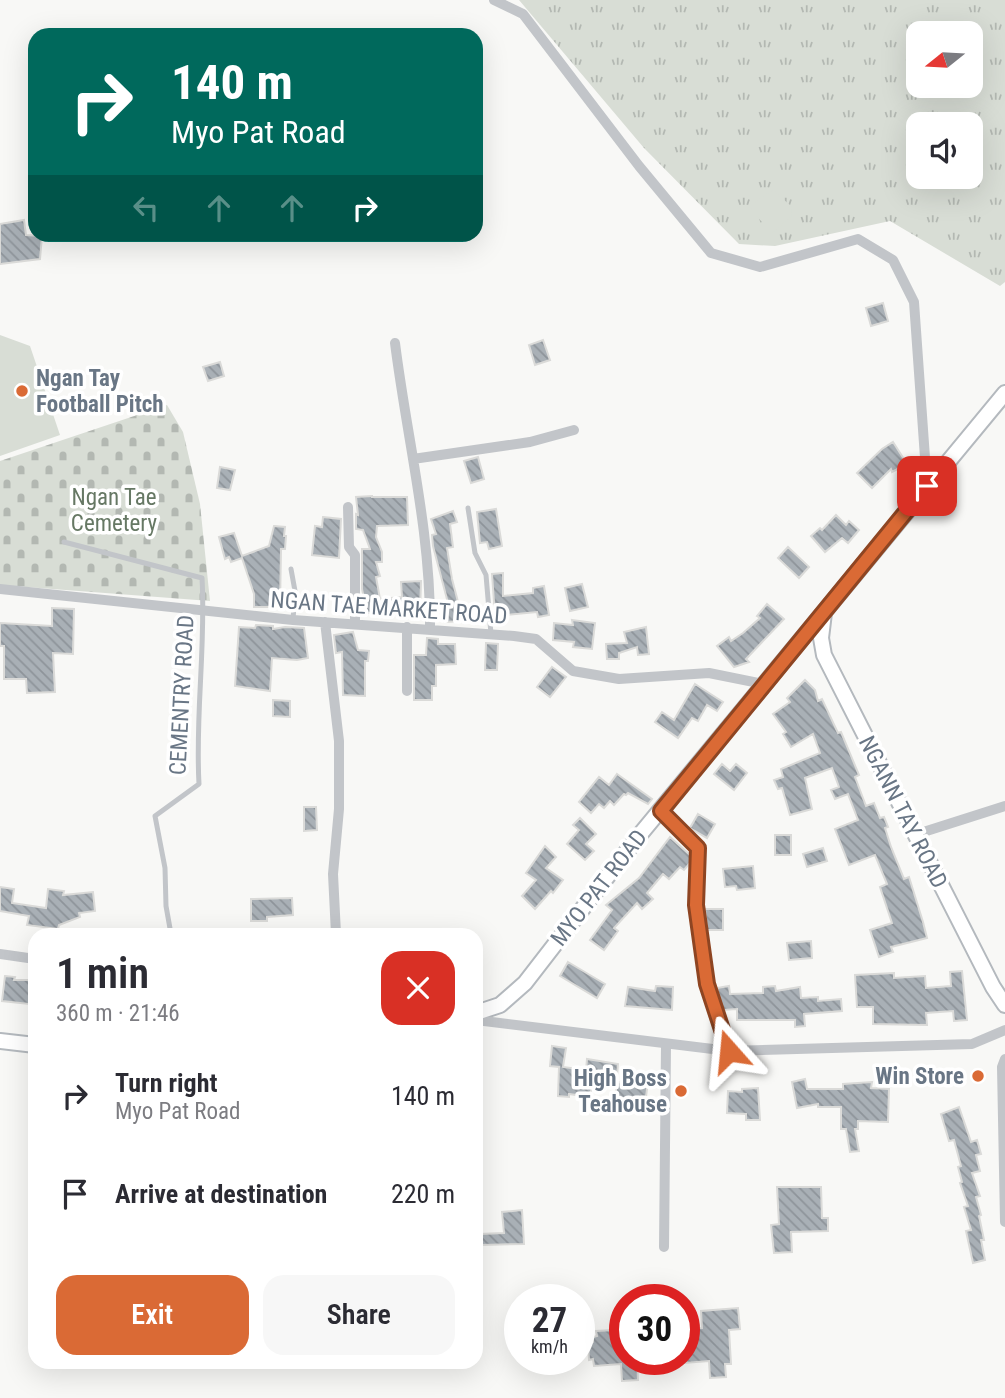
<!DOCTYPE html>
<html lang="en">
<head>
<meta charset="utf-8">
<style>
  body { margin:0; font-family:"Roboto Condensed",sans-serif; background:#f7f7f7; color:#2b2b33; height:100vh; display:flex; flex-direction:column; font-size:26px; white-space:nowrap }
  * { box-sizing:border-box; margin:0 }
  p { font-size:23px; color:#7c7c81 }
  .icon { flex:none; width:38px; height:38px; fill:none; stroke:currentColor; stroke-width:2; stroke-linecap:round; stroke-linejoin:round }
  .map { position:relative; flex:1; overflow:hidden }
  .drawer { position:absolute; left:28px; top:928px; width:455px; height:441px; display:flex; flex-direction:column; background:#fff; border-radius:21px; box-shadow:0 7px 28px #0002 }
  .drawer>* { flex:none }
  .banner { position:absolute; left:28px; top:28px; width:455px; height:214px; border-radius:21px; box-shadow:0 7px 28px #0002; background:#00695c; color:#fff; overflow:hidden }
  .needle { width:46px; rotate:252deg }
  .controls { position:absolute; left:906px; top:21px; display:grid; gap:14px }
  .controls a { display:grid; place-items:center; width:77px; height:77px; border-radius:14px; background:#fff; box-shadow:0 7px 28px #0002; font-size:35px }
  .speed { position:absolute; left:504px; top:1284px; display:flex; gap:14px; font-size:35px; font-weight:700; text-align:center }
  .speed>* { display:grid; place-content:center; width:91px; height:91px; border-radius:50%; background:#fff; box-shadow:0 7px 28px #0002; line-height:1 }
  .speed small { font-size:18px; font-weight:400 }
  .speed .limit { border:10px solid #d22; background:#fff; color:#111 }
  .pin { position:absolute; display:grid; place-items:center; width:60px; height:60px; color:#fff; margin:-30px; border-radius:14px; box-shadow:0 4px 10px #0006 }
  .me { position:absolute; width:77px; margin:-38px; rotate:342deg; stroke-linejoin:round; filter:drop-shadow(0 0 5px #0008) }
  .turn { display:flex; align-items:center; gap:24px; height:147px; padding:0 28px; font-size:32px }
  .turn .icon { width:91px; height:91px; stroke-width:2.5 }
  .turn b { display:block; font-size:49px; line-height:60px }
  .lanes { display:flex; align-items:center; height:66px; padding:0 28px; background:#0003; justify-content:center; gap:35px; direction:ltr }
  .lanes .off { opacity:.35 }
  .round { display:grid; place-items:center; flex:none; width:74px; height:74px; border-radius:21px; background:#f7f7f7 }
  .headline { display:flex; align-items:center; justify-content:space-between; height:119px; padding:0 28px }
  h1 { font-size:42px; font-weight:600; line-height:52px }
  .action { display:flex; gap:14px; margin-top:auto; padding:14px 28px }
  .action a { flex:1; height:80px; border-radius:21px; background:#da6a35; color:#fff; font-size:28px; font-weight:600; line-height:80px; text-align:center }
  .action a+a { background:#f7f7f7; color:#2b2b33 }
  ul { padding:0; list-style:none }
  li { display:flex; align-items:center; gap:21px; height:98px; padding:0 28px }
  li div { flex:1 }
  li b { display:block; font-size:26px }
  li em { font-style:normal }
  .map>svg:first-child { display:block }
  .grass { fill:url(#grass-tufts); fill-rule:evenodd }
  .cemetery { fill:url(#cemetery-stones) }
  .green { fill:#d8ddd5 }
  .building { fill:url(#building-back-hatch); stroke:#dadad8; stroke-width:2 }
  .lines { fill:none; stroke-linecap:round; stroke-linejoin:round }
  .secondary-casing { stroke:#b4b9be; stroke-width:18 }
  .lane { stroke:#c2c5c9; stroke-width:5 }
  .street { stroke:#c2c5c9; stroke-width:10 }
  .secondary { stroke:#fff; stroke-width:14 }
  .route-casing { stroke:#8e4522; stroke-width:18 }
  .route { stroke:#da6a35; stroke-width:12 }
  .poi-dot { fill:#da6a35; stroke:#fff; stroke-width:2.5 }
  .labels { text-anchor:middle; dominant-baseline:central; stroke-width:7; stroke-linejoin:round; paint-order:stroke }
  .poi-label { font-size:23px; font-weight:bold; fill:#697685; stroke:#fff; text-anchor:end }
  .park-label { font-size:23px; fill:#667864; stroke:#fff }
  .street-label { font-size:23px; fill:#697685; stroke:#fff }
</style>
</head>
<body>
<div class="map">
<svg width="1005" height="1398" viewBox="0 0 1005 1398">
  <defs>
    <pattern id="grass-tufts" width="24" height="20" patternUnits="userSpaceOnUse" patternTransform="scale(1.75)"><rect width="24" height="20" fill="#d8ddd5"/><path d="M3 7l-1-3M5 7V3M7 7l1-3M15 17l-1-3M17 17v-4M19 17l1-3" fill="none" stroke="#b3b8b2"/></pattern>
    <pattern id="cemetery-stones" width="16" height="16" patternUnits="userSpaceOnUse" patternTransform="scale(1.75)"><rect width="16" height="16" fill="#d8ddd5"/><path d="M2 7V4a2 2 0 0 1 4 0v3zM10 15v-3a2 2 0 0 1 4 0v3z" fill="#b3b8b2"/></pattern>
    <pattern id="building-back-hatch" width="6" height="6" patternUnits="userSpaceOnUse" patternTransform="scale(1.75)"><rect width="6" height="6" fill="#a9b0b6"/><path d="M-1 5l2 2M0 0l6 6M5-1l2 2" fill="none" stroke="#8e949a"/></pattern>
  </defs>
  <rect width="100%" height="100%" fill="#f8f8f6"/>
  <path class="grass" d="M519 0H1005V282L1000 286 890 221 775 246 739 244 644 148ZM919 33H971V86H919ZM919 124H971V177H919Z"/>
  <path class="cemetery" d="M167 405 183 432 200 504 210 601 0 585V461Z"/>
  <path class="green" d="M971 85 986 99 985 104 969 118 948 109 943 94 951 86Z
    M773 190 791 206 792 216 772 233 751 210 756 201Z
    M0 335 30 346 60 435 0 456Z"/>
  <path class="building" d="M24 220 26 235 42 236 40 259 0 264V224Z
    M883 303 888 321 871 326 866 308Z
    M543 340 550 360 535 365 529 345Z
    M220 362 224 376 208 381 203 367Z
    M893 442 907 464 892 472 891 469 872 488 857 473 882 449Z
    M478 457 484 479 471 483 464 461Z
    M220 467 235 470 230 490 217 488Z
    M372 496V497H407L408 525 377 526 376 537 382 552V562H376L380 576 376 577 380 599 402 597 401 582 421 581 420 614H387V612L367 613 362 589V549H370L363 530 356 529V514L358 515 356 497Z
    M496 509 502 546 489 549 487 542 480 543 477 512Z
    M453 511 457 522 450 524 453 547 447 548 452 579 463 621 444 622V603H448L433 546 432 535 436 534 431 519Z
    M836 515 846 525 849 521 859 530 848 543 842 538 825 552 811 536 820 528 822 530Z
    M323 517 341 519 339 558 312 555 315 526 322 527Z
    M274 526 285 527 284 536H286L285 549H281L280 607H254V594L242 558 231 562 229 557 225 559 219 537 234 533 242 556 269 546Z
    M788 547 809 567 799 578 778 558Z
    M503 573V596L533 593V588L544 586 549 615 538 617 537 612 495 616 492 574Z
    M582 584 588 607 570 611 565 588Z
    M767 604 784 619 746 659 749 662 734 667 717 646 729 637 731 641 743 633 760 618 757 616Z
    M52 608 74 609 73 654 53 653 55 692 27 693 26 679H4V646H0V623L52 626Z
    M572 620 595 623 592 649 573 647 574 642 553 640 554 623 573 625Z
    M256 625 273 626V629L285 627 304 628 308 658 297 660 272 658 270 691 235 686 239 627 255 628Z
    M646 627 649 654 638 655 637 647 619 653V659H607L606 644 627 643 624 632Z
    M353 632 358 650 369 651 368 661H365V696L343 695 342 652 336 653 334 635Z
    M427 638 438 639V644H455L456 664 436 665V686H432V700H414V655H426Z
    M486 643 498 644 497 670H485Z
    M552 667 566 677 550 697 537 687Z
    M805 680 815 690 818 701 822 699 838 733 841 732 859 775 855 777 866 806 874 803 880 818 884 817 888 827 885 828 891 847 904 879 909 877 923 922 927 938 891 947 893 952 879 957 870 930 892 923 880 887 887 884 875 855 849 865 835 829 858 820 848 794 835 799 831 790 839 787 832 768 805 778 812 809 790 815 782 788 778 789 774 780 783 777 781 769 820 753 813 734 791 747 783 734 786 732 773 714 790 702 787 698Z
    M695 684 723 702 717 711 707 705 698 721 692 718 678 738 655 722 662 712 674 720Z
    M273 700 290 701V717L273 716Z
    M722 764 730 771 736 764 747 773 734 790 714 774Z
    M617 774 652 799 648 804 628 793 626 795 624 794 614 805 610 801 604 808 599 804 591 813 579 802 599 777 609 785Z
    M304 807H316L317 830 304 831Z
    M698 814 715 824 707 838 690 828Z
    M580 818 596 834 586 844 594 851 585 860 567 844 579 830 573 825Z
    M775 835H791V855H775Z
    M670 837 690 855V863L684 870 680 867 669 879 663 874 647 893 653 899 642 909 637 903 614 928 618 931 604 950 590 940 612 910 606 905 639 878Z
    M545 846 556 857 546 868 563 880 553 893 551 891 535 909 522 896 536 880 526 873Z
    M823 848 827 861 807 867 803 854Z
    M753 866 755 888 737 890 736 886 725 887 723 869Z
    M0 887 14 889 12 903 46 908 48 889 64 891 63 895 93 892 95 911 79 913 80 917 59 925 58 929 27 925 29 916 0 911Z
    M292 898 293 915 267 917V921H251V899Z
    M705 909H723V930H707Z
    M811 941 812 958 789 960 787 943Z
    M568 962 605 984 597 998 560 976Z
    M962 971 967 1020 954 1021 953 1011 926 1013 927 1025 873 1024V1007H857L855 975 894 973V978L925 976 926 988 951 986 950 972Z
    M5 976 15 977 14 980H35V1001L29 1002V1004L2 1001Z
    M656 986 673 987 672 1010 625 1006 628 987 655 991Z
    M729 986 730 994 763 993V987L775 986 776 991 800 987 801 998 818 997V1001L841 999 842 1011 804 1014 805 1026 795 1027V1020H737V1009L723 1010 718 993 717 988Z
    M552 1046 566 1048 563 1067 586 1070 587 1059 618 1064 617 1076 594 1073 590 1097 569 1094V1097L558 1096 559 1067 550 1066Z
    M805 1079 807 1089H843V1084L872 1082 871 1088 889 1089 888 1122 858 1121V1129H855L859 1151 850 1152 846 1129H841V1107H818V1104L797 1108 792 1082Z
    M637 1080 648 1081 645 1105 634 1104 635 1100 615 1098 617 1082 637 1085Z
    M758 1088 760 1120H746V1114L727 1113 728 1091 742 1092V1089Z
    M959 1107 971 1142 977 1140 981 1154 976 1155 980 1171 972 1173 980 1196 976 1197 981 1215 979 1216 984 1240H981L985 1260 973 1263 966 1231 971 1230 964 1207 968 1206 960 1183 962 1182 958 1167 961 1166 954 1140 949 1141 941 1114Z
    M777 1187H821L822 1218H828V1231L791 1232 792 1252 774 1253 771 1225 779 1224Z
    M522 1210 524 1244 480 1245V1234L504 1233 502 1212Z
    M738 1308 740 1329 729 1330 731 1364H725L726 1377 710 1378 709 1361 684 1363V1329L702 1328 701 1311Z
    M625 1312V1360H637L638 1380 622 1381 621 1364 594 1366 593 1359 589 1360 588 1343 593 1342V1337L597 1336 596 1331 615 1330 614 1313Z"/>
  <g class="lines">
    <defs>
      <path id="secondary" d="M824 613 821 638 824 655 993 987 1005 1005
        M476 1013 500 1005 525 983 638 837 1005 393
        M0 1041 35 1045"/>
    </defs>
    <use href="#secondary" class="secondary-casing"/>
    <path class="lane" d="M468 508 475 553 486 575 491 634
      M64 542 202 578C206 647 195 715 199 784L155 816 165 868 166 906 171 934
      M291 569 295 591 293 620"/>
    <path class="street" d="M494 0 523 14 639 166 711 253 760 267 858 239 893 260 914 302 927 486
      M395 343C407 439 431 532 430 629
      M413 459 530 442 574 430
      M348 507 349 547 355 555V624
      M0 589 293 620 514 636 536 639 573 671 619 679 709 673 764 684
      M325 622 339 741V809L333 874 336 934
      M407 691V627
      M661 811 698 848 696 905 707 984 729 1051
      M914 835 1005 806
      M0 954 35 959
      M476 1020 729 1051 972 1044 1005 1030
      M1005 1059 1002 1067 1005 1222
      M664 1247 666 1045"/>
    <use href="#secondary" class="secondary"/>
  </g>
  <g class="lines">
    <defs>
      <path id="route" d="M729 1051 707 984 696 905 698 848 661 811 927 486"/>
    </defs>
    <use href="#route" class="route-casing"/>
    <use href="#route" class="route"/>
  </g>
  <g class="poi-dot">
    <circle cx="22" cy="391" r="7"/>
    <circle cx="978" cy="1076" r="7"/>
    <circle cx="681" cy="1091" r="7"/>
  </g>
  <g class="labels">
    <g class="poi-label">
      <text x="36" y="378" text-anchor="start">Ngan Tay<tspan x="36" dy="26">Football Pitch</tspan></text>
      <text x="964" y="1076">Win Store</text>
      <text x="667" y="1078">High Boss<tspan x="667" dy="26">Teahouse</tspan></text>
    </g>
    <g class="park-label">
      <text x="114" y="497">Ngan Tae<tspan x="114" dy="26">Cemetery</tspan></text>
    </g>
    <g class="street-label">
      <text transform="translate(389 608) rotate(4)">NGAN TAE MARKET ROAD</text>
      <text transform="translate(182 695) rotate(-87)">CEMENTRY ROAD</text>
      <text transform="translate(903 812) rotate(63)">NGANN TAY ROAD</text>
      <text transform="translate(599 888) rotate(-52)">MYO PAT ROAD</text>
    </g>
  </g>
</svg>
<div class="controls">
<a><svg class="needle" viewBox="-14 -14 28 28"><path d="M0-13l5 13h-10z" fill="#e53935"/><path d="M0 13l5-13h-10z" fill="#7c7c81"/></svg></a>
<a><svg class="icon" aria-label="sound" viewBox="0 0 24 24"><path d="M4 9h4l5-4v14l-5-4H4zM17 9q2 3 0 6"/></svg></a>
</div>
<div class="speed"><div>27<small>km/h</small></div><div class="limit">30</div></div>
<div class="pin" style="left:927px;top:486px;background:#d93025"><svg class="icon" aria-label="arrive" viewBox="0 0 24 24"><path d="M6 21V4h12l-3 4 3 4H6"/></svg></div>
<svg class="me" style="left:729px;top:1051px" viewBox="-20 -20 40 40"><path d="M0-17L14 15 0 8-14 15z" fill="#da6a35" stroke="#fff" stroke-width="4"/></svg>
<div class="banner">
<div class="turn"><svg class="icon" aria-label="right" viewBox="0 0 24 24"><path d="M7 20v-9h11M14 6l5 5-5 5"/></svg><div><b>140 m</b>Myo Pat Road</div></div>
<div class="lanes"><svg class="icon off" aria-label="left" viewBox="0 0 24 24"><path d="M17 20v-9H6M10 6l-5 5 5 5"/></svg><svg class="icon off" aria-label="ahead" viewBox="0 0 24 24"><path d="M12 20V5M6 11l6-6 6 6"/></svg><svg class="icon off" aria-label="ahead" viewBox="0 0 24 24"><path d="M12 20V5M6 11l6-6 6 6"/></svg><svg class="icon" aria-label="right" viewBox="0 0 24 24"><path d="M7 20v-9h11M14 6l5 5-5 5"/></svg></div>
</div>
<section class="drawer">
<div class="headline"><div><h1>1 min</h1><p>360 m · 21:46</p></div><a class="round" style="background:#d93025;color:#fff"><svg class="icon" aria-label="close" viewBox="0 0 24 24"><path d="M6 6l12 12M18 6L6 18"/></svg></a></div>
<ul>
<li><svg class="icon" aria-label="right" viewBox="0 0 24 24"><path d="M7 20v-9h11M14 6l5 5-5 5"/></svg><div><b>Turn right</b><p>Myo Pat Road</p></div><em>140 m</em></li>
<li><svg class="icon" aria-label="arrive" viewBox="0 0 24 24"><path d="M6 21V4h12l-3 4 3 4H6"/></svg><div><b>Arrive at destination</b></div><em>220 m</em></li>
</ul>
<div class="action"><a>Exit</a><a>Share</a></div>
</section>
</div>
</body>
</html>
